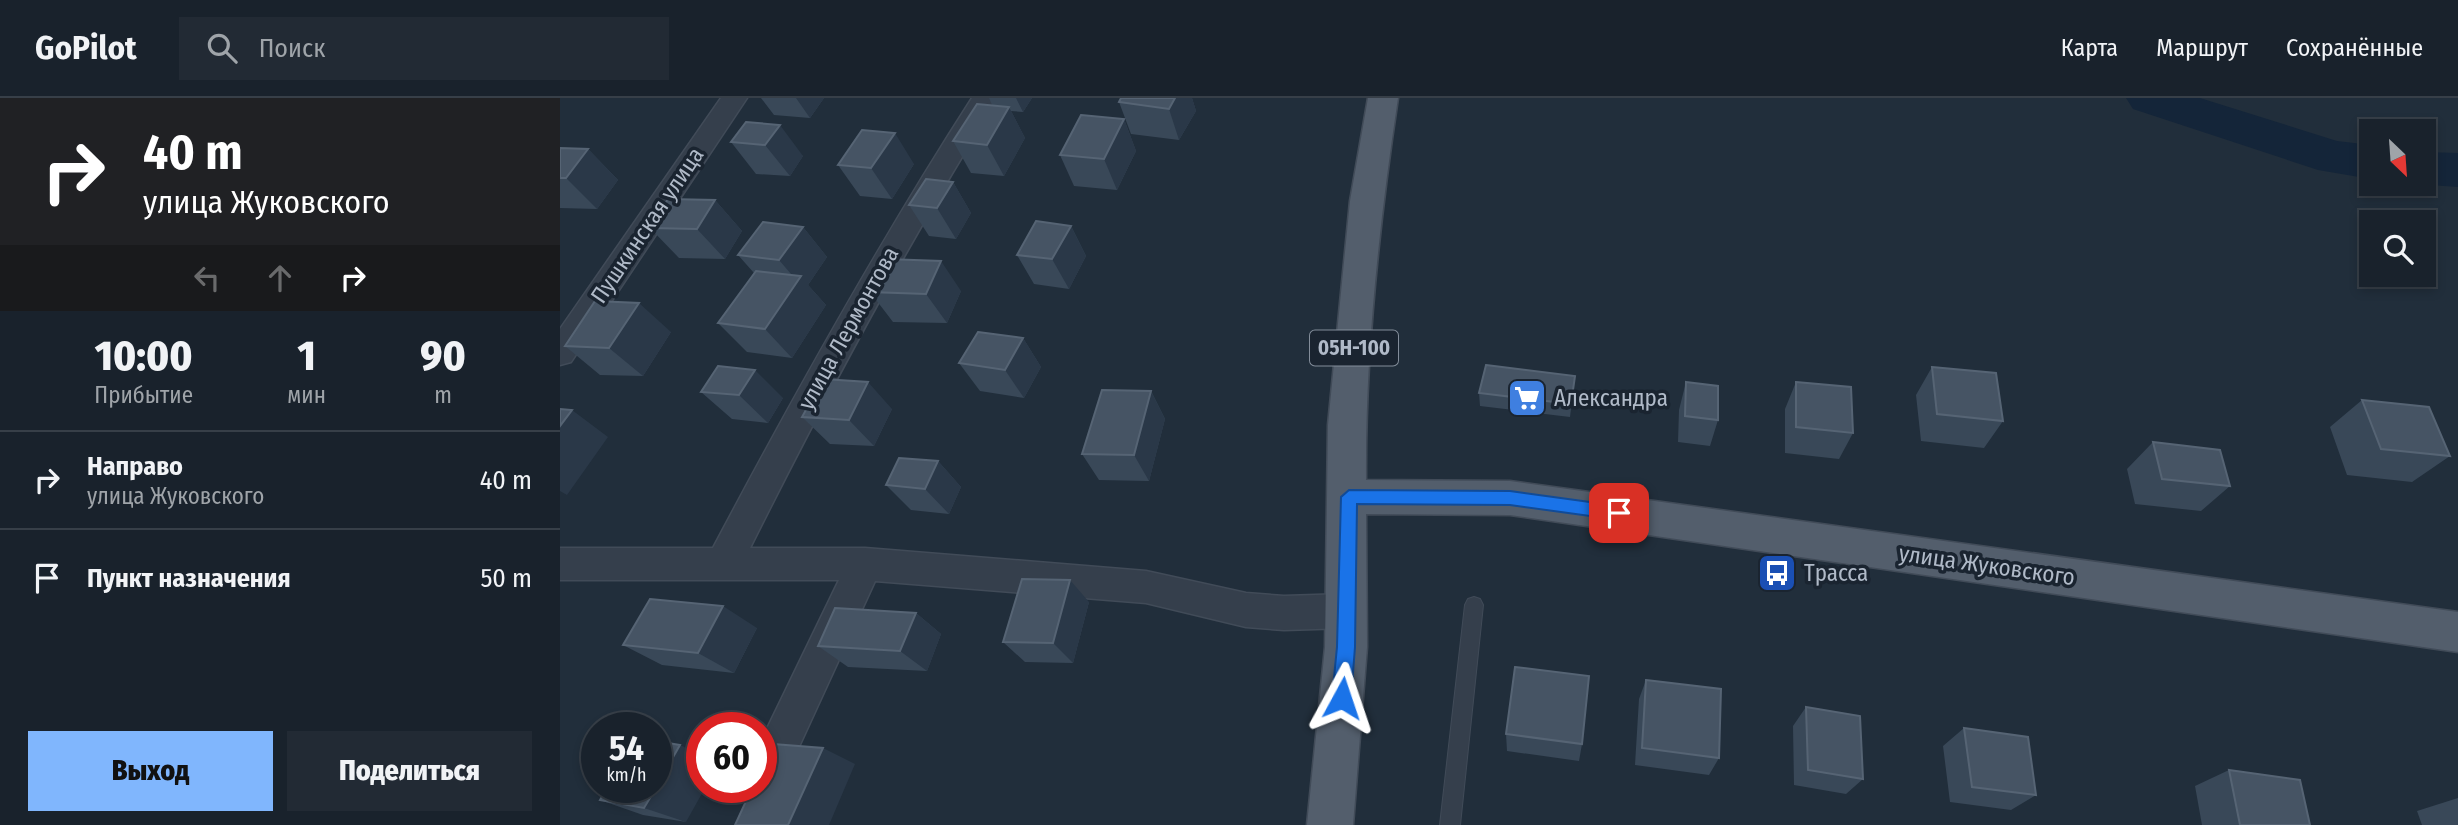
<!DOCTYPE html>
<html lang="ru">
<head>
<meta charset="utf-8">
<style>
  body { margin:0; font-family:"Fira Sans Condensed",sans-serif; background:#222a34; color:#f1f3f6; height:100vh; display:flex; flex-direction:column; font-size:26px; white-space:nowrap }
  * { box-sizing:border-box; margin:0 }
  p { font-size:23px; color:#9fa4a9 }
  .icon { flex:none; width:38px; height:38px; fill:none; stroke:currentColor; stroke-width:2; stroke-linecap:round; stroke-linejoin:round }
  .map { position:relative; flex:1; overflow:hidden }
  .panel { display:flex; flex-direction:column; background:#19222c; width:560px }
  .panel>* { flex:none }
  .hud { background:#202124; color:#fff; overflow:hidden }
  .needle { width:46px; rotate:155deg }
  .buttons { position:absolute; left:1799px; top:21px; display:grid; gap:14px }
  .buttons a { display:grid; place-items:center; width:77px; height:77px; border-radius:0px; background:#19222c; box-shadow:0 4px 10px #0003,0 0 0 2px #373f48; font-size:35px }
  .speed { position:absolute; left:21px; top:614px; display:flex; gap:14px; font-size:35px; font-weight:700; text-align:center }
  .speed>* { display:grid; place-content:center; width:91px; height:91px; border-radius:50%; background:#19222c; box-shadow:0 4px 10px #0003,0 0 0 2px #373f48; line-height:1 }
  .speed small { font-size:18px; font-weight:400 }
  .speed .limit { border:10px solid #d22; background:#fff; color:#111 }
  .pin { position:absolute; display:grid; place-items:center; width:60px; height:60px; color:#fff; margin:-30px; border-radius:14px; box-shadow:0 4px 10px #0006 }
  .me { position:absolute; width:77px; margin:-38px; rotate:5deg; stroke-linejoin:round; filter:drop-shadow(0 0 5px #0008) }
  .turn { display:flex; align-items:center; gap:24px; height:147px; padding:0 28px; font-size:32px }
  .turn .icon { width:91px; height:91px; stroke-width:2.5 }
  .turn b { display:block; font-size:49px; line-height:60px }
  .lanes { display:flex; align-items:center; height:66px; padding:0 28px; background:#0003; justify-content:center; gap:35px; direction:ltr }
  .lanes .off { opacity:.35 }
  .eta { display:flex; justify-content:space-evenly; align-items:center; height:119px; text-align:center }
  .eta b { font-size:42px; font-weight:800; line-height:49px }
  .primary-button { display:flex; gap:14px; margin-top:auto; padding:14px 28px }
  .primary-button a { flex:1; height:80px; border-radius:0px; background:#80b6fd; color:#111; font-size:28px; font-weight:800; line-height:80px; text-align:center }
  .primary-button a+a { background:#222a34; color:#f1f3f6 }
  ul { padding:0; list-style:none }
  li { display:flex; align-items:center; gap:21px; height:98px; padding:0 28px; border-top:2px solid #373f48 }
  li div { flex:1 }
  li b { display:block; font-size:26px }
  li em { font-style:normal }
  header { display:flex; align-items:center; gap:42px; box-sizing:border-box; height:98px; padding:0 35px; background:#19222c; border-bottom:2px solid #373f48 }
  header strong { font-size:33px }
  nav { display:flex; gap:38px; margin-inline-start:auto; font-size:24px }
  .search { width:490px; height:63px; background:#222a34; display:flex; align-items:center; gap:18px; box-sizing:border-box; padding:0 24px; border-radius:0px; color:#9fa4a9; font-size:26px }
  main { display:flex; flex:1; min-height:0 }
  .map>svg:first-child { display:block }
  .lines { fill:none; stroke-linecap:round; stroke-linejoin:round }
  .river { fill:#142539; fill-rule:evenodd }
  .service-casing { stroke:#414b58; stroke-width:2 }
  .minor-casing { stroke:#414b58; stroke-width:3 }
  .primary-casing { stroke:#414b58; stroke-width:3 }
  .service { fill:#353f4c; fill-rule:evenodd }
  .minor { fill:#353f4c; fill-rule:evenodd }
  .primary { fill:#535e6c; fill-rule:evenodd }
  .wall { fill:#394858 }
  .shaded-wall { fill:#2a3848 }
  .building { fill:#465464; stroke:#566474; stroke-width:2 }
  .route { fill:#1a73e8; stroke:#114b97; stroke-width:2 }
  .labels { text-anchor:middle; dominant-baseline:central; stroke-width:7; stroke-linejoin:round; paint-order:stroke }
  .shield { fill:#1a2430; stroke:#838d9a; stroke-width:2 }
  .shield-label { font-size:21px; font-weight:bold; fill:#b0bac8 }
  .street-label { font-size:23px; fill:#b0bac8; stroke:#1a2430 }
  .poi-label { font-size:23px; fill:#b0bac8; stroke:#1a2430; text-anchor:start }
</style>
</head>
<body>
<header>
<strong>GoPilot</strong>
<div class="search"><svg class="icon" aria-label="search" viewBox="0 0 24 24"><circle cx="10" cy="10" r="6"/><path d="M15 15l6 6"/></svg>Поиск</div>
<nav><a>Карта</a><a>Маршрут</a><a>Сохранённые</a></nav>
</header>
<main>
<section class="panel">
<div class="hud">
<div class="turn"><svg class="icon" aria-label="right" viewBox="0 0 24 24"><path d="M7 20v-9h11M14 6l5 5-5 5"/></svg><div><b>40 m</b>улица Жуковского</div></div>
<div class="lanes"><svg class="icon off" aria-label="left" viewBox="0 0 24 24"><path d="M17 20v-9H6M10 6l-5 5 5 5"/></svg><svg class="icon off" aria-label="ahead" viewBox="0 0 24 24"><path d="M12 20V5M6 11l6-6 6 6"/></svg><svg class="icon" aria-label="right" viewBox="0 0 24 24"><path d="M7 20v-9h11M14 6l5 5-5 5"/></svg></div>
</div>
<div class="eta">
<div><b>10:00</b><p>Прибытие</p></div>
<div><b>1</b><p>мин</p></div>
<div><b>90</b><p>m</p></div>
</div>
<ul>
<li><svg class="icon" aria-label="right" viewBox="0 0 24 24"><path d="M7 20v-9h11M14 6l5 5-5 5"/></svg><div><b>Направо</b><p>улица Жуковского</p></div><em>40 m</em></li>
<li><svg class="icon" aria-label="arrive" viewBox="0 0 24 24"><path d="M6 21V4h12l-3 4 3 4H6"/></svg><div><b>Пункт назначения</b></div><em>50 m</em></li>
</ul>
<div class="primary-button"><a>Выход</a><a>Поделиться</a></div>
</section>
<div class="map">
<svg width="1898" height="727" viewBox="0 0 1898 727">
  <rect width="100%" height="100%" fill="#212e3b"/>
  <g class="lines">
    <path class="river" d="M1566 0H1640L1777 43 1811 47V81L1758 72 1573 11Z
      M1864 54 1898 55V89L1856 86H1864Z"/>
    <defs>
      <path id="service" d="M914 499 920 501 923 507 900 727H880L905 507 908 501Z"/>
      <path id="minor" d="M161 0H187L11 264 0 267V231Z
        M412 0H438C347 146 267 296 190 450H305L586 473 686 495 724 498 787 496 800 501 805 513 800 525 787 530 724 532 686 529 586 505 315 483 215 701 201 707 187 701 182 690H201V643L279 482H0V450H153C234 297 318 146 412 0Z"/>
      <path id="primary" d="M808 0H838C819 126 805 255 806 382L950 383 1898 514V554L950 417 806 416 807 549 793 727H747L765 549 768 327 790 103Z"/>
    </defs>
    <use href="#service" class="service-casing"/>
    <use href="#minor" class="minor-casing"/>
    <use href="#primary" class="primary-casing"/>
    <use href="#service" class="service"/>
    <use href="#minor" class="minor"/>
    <use href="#primary" class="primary"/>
  </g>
  <path class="wall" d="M201 0H264L250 20 214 17Z
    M429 0H472L463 14 451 13 465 40 444 78 411 75 393 43 432 7Z
    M561 0H632L636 13 619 42 571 36 559 4Z
    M564 21 576 53 557 92 514 88 500 57Z
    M186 24 243 58 230 78 196 76 171 44Z
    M0 50 28 51 58 82 37 111 0 110Z
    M354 66 332 101 300 98 278 67Z
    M393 84 411 115 396 141 369 138 349 107Z
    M155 102 182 133 165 161 119 160 90 130Z
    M511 128 526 158 509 191 474 186 457 157Z
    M243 129 267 159 248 187 266 207 232 260 187 254 158 225 194 175 178 157Z
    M401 193 387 225 333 224 310 194Z
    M111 234 83 278 40 277 5 248Z
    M463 240 481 269 464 300 420 293 399 265Z
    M1372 269 1443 323 1424 350 1361 343 1356 297Z
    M1015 278 1010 319 920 308 919 295Z
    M1126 284 1158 322 1150 348 1118 344 1119 312Z
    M1236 284 1293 335 1279 361 1225 355V311Z
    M591 293 605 321 589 383 539 382 522 356Z
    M141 294 223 300 208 325 172 321Z
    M1802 302 1890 358 1852 384 1787 377 1770 329Z
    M332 311 314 348 270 346 242 319Z
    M1593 344 1670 388 1641 413 1575 406 1567 371Z
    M378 363 401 389 389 416 351 412 326 387Z
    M529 504 513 565 465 564 443 544Z
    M356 515 381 536 367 573 288 569 258 548Z
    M197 530 174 575 102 567 63 547Z
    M1086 582 1159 660 1149 677 1075 667 1079 601Z
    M1246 609 1303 681 1286 696 1234 687 1233 628Z
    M1404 630 1476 697 1451 712 1390 704 1383 648Z
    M946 636 1022 646 1019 663 947 653Z
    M1669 672 1750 727H1642L1635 688Z
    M47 690 126 724 83 717 40 702Z
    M1898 700V727H1862L1857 713Z"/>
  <path class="shaded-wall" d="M236 0H264L250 20Z
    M456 0H472L463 14Z
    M615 0H632L636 13 619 42 609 11Z
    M449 9 465 40 444 78 427 47Z
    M564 21 576 53 557 92 544 61Z
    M220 27 243 58 230 78 205 47Z
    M335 35 354 66 332 101 311 70Z
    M28 51 58 82 37 111 6 80Z
    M393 84 411 115 396 141 377 110Z
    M155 102 182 133 165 161 137 131Z
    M511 128 526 158 509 191 492 161Z
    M243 129 267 159 248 187 266 207 232 260 205 231 237 183 219 162Z
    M381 163 401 193 387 225 366 196Z
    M79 205 111 234 83 278 49 250Z
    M463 240 481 269 464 300 445 272Z
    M195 272 223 300 208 325 179 297Z
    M308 284 332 311 314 348 289 322Z
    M591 293 605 321 589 383 574 357Z
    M12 312 48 339 7 397 0 393V328Z
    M378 363 401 389 389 416 365 391Z
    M510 482 529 504 513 565 493 545Z
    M163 508 197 530 174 575 138 555Z
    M356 515 381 536 367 573 340 553Z
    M120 647 142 657V690H145L126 724 84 710Z
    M263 650 295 666 269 727H228Z"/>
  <path class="building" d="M561 0H615L609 11 559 4Z
    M417 6 449 9 427 47 393 43Z
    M521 17 564 21 544 61 500 57Z
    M186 24 220 27 205 47 171 44Z
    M302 32 335 35 311 70 278 67Z
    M0 50 28 51 6 80H0Z
    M366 81 393 84 377 110 349 107Z
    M108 101 155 102 137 131 90 130Z
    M476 123 511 128 492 161 457 157Z
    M203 124 243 129 219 162 178 157Z
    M326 161 381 163 366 196 310 194Z
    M196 173 241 178 205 231 158 225Z
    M35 203 79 205 49 250 5 248Z
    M418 234 463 240 445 272 399 265Z
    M926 267 1015 278 1011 306 919 295Z
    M158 268 195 272 179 297 141 294Z
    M1372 269 1436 275 1443 323 1377 316Z
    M263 281 308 284 289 322 242 319Z
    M1126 284 1158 288V322L1125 318Z
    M1236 284 1291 289 1293 335 1236 329Z
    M542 292 591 293 574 357 522 356Z
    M1802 302 1869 309 1890 358 1821 351Z
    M0 311 12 312 0 328Z
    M1593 344 1660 352 1670 388 1602 381Z
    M339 360 378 363 365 391 326 387Z
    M462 481 510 482 493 545 443 544Z
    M90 501 163 508 138 555 63 547Z
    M275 510 356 515 340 553 258 548Z
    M955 569 1029 578 1022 646 946 636Z
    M1086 582 1161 591 1159 660 1082 650Z
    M1246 609 1300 618 1303 681 1248 672Z
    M1404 630 1468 639 1476 697 1412 689Z
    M96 643 120 647 96 689Z
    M213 646 263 650 228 727H175L192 690H201V671Z
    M1669 672 1740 682 1750 727H1680Z
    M47 690H96L84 710 40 702Z"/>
  <path class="route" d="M789 392 950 393 1059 408 1068 415 1059 422 950 407 797 406 795 549 791 600 788 606 782 609 775 606 772 600 777 549 781 399Z"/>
  <defs>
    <symbol id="supermarket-square" viewBox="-11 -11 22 22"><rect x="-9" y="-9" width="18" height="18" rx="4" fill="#3f7fe0" stroke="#1a2430"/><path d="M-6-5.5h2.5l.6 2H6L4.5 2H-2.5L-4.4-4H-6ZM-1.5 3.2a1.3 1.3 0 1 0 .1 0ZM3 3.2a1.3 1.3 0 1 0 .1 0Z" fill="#fff"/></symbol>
    <symbol id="bus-square" viewBox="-11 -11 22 22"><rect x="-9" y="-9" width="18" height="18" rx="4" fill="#1a4fb4" stroke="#1a2430"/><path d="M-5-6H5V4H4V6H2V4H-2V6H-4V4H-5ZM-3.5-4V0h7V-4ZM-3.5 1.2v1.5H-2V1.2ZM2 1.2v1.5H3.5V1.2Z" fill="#fff"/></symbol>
  </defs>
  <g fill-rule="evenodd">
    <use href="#supermarket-square" x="945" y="278" width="44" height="44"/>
    <use href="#bus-square" x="1195" y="453" width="44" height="44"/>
  </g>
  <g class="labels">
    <rect class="shield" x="750" y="232.5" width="88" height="35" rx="5"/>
    <g class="shield-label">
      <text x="794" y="250">05Н-100</text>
    </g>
    <g class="street-label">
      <text transform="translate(87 127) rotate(-56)">Пушкинская улица</text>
      <text transform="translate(288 230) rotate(-61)">улица Лермонтова</text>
      <text transform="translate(1427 467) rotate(8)">улица Жуковского</text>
    </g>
    <g class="poi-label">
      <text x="994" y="300">Александра</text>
      <text x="1244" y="475">Трасса</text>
    </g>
  </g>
</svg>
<div class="buttons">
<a><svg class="needle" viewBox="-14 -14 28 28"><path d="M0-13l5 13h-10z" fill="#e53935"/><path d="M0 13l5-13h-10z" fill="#9fa4a9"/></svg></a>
<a><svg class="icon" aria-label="search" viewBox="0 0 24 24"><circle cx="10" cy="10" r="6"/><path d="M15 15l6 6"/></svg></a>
</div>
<div class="speed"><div>54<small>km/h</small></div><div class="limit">60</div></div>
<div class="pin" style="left:1059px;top:415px;background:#d93025"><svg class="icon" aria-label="arrive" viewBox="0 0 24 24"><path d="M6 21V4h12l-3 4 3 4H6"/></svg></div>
<svg class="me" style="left:782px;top:600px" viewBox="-20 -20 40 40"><path d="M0-17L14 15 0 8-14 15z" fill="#1a73e8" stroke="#fff" stroke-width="4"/></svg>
</div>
</main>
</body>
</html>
